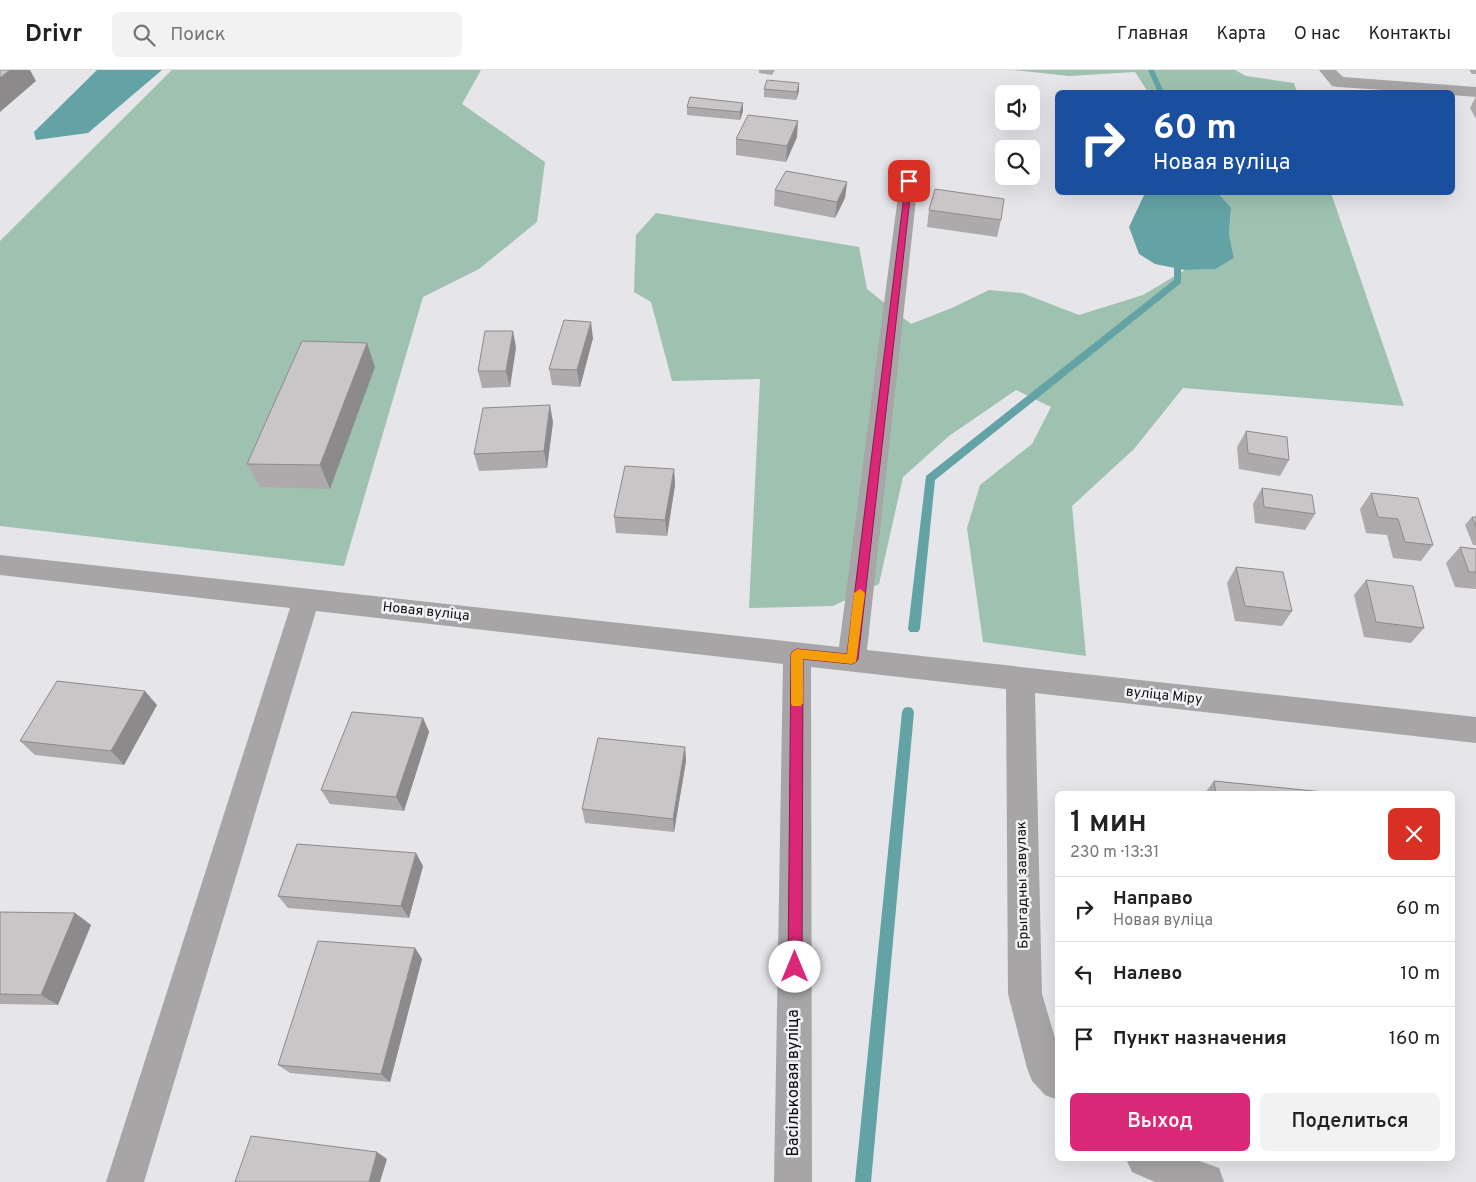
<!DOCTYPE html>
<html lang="ru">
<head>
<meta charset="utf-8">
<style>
  body { margin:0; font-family:Overpass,sans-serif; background:#f2f2f2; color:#222; height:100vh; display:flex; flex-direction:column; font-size:19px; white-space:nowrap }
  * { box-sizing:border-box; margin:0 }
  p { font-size:16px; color:#767676 }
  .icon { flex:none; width:28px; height:28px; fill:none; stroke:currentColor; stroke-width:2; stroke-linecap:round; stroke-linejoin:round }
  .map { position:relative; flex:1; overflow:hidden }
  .details { position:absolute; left:1055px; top:721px; width:400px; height:370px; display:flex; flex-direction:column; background:#fff; border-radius:8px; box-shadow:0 5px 20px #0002 }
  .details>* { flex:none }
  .hud { position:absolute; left:1055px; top:20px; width:400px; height:105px; border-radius:8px; box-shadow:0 5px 20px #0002; background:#1a4fa0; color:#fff; overflow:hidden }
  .tools { position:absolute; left:995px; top:15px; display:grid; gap:10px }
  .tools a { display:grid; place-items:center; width:45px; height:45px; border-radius:8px; background:#fff; box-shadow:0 5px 20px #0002; font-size:25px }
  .pin { position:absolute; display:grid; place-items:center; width:42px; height:42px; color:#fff; margin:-21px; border-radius:10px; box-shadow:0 2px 8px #0006 }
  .me { position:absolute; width:55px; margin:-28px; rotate:0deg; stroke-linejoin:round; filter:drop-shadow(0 0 4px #0008) }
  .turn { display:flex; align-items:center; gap:18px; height:105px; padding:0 15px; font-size:22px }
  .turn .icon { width:65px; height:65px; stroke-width:2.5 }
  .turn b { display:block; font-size:35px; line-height:42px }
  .round { display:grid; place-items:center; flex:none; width:52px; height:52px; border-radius:8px; background:#f2f2f2 }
  .summary { display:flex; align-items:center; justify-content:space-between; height:85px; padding:0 15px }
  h1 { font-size:30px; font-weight:600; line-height:38px }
  .button { display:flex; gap:10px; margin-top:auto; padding:10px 15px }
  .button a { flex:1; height:58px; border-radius:8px; background:#db2777; color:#fff; font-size:20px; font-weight:600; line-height:58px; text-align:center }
  .button a+a { background:#f2f2f2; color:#222 }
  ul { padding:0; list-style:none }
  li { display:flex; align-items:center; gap:15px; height:65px; padding:0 15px; border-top:1px solid #e0e0e0 }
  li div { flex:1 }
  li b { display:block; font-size:19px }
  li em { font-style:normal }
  header { display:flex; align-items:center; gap:30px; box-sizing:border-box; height:70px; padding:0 25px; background:#fff; border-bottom:1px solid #e0e0e0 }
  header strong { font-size:24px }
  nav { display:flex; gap:28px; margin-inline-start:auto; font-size:18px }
  .search { width:350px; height:45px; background:#f2f2f2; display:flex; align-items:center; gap:12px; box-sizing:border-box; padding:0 18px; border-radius:8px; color:#767676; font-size:19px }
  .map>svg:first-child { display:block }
  .green { fill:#9ec2af }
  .water { fill:#64a3a5 }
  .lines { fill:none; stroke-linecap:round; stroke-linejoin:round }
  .stream { fill:#64a3a5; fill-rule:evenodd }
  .minor { fill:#a7a5a5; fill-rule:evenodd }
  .wall { fill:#aea9ab }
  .shaded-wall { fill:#8d8a8b }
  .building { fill:#cac5c7; stroke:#8d8a8b }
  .route { fill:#db2777; stroke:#8e194d }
  .slow { fill:#f59e0b }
  .labels { text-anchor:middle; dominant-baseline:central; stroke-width:5; stroke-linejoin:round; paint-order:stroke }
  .street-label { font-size:14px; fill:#0c0c0d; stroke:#f3f3f7 }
  .near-street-label { font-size:16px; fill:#0c0c0d; stroke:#f3f3f7 }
</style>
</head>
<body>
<header>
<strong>Drivr</strong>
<div class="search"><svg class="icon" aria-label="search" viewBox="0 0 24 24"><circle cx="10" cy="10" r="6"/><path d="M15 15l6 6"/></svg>Поиск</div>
<nav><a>Главная</a><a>Карта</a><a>О нас</a><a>Контакты</a></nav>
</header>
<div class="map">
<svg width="1476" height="1112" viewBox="0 0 1476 1112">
  <rect width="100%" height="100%" fill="#e6e5ea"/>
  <path class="green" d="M172 0H481L462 34 545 92 537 152 479 199 423 227 344 496 0 456V171Z
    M1013 0H1235L1246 6 1294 13 1297 22H1148L1135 2 1069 6Z
    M1218 123H1331L1404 336 1183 318 1134 379 1072 436 1086 586 983 572 967 458 980 415 1032 374 1051 337 1016 320 949 366 903 407 879 514 833 536 749 538 760 309 672 311 651 232 634 222 636 165 656 143 859 177 867 219 911 254 954 237 989 220 1022 223 1079 245 1143 225 1185 200 1216 199 1234 188 1229 164 1231 139Z"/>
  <path class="water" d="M97 0H162L88 63 36 70 34 62Z
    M1145 123H1218L1231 138 1229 164 1234 188 1216 199 1185 200 1155 194 1139 184 1129 157Z"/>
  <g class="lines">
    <path class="stream" d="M1148 0H1154L1164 22H1158Z
      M1174 182H1177L1181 184V213L935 410 920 559 918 562H910L908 559 926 406 1174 210Z
      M908 637 912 638 914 642 871 1112H855L902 642 904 638Z"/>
    <path class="minor" d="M1319 0H1336L1343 7 1476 17V27L1452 25V22H1413L1338 17 1332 16Z
      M909 105 916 107 918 111 867 580 1476 647V673L1035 623 1042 924 1058 978V1030L1045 1025 1032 1011 1027 998 1008 924 1006 619 811 597 812 1112H774L783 594 316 541 144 1112H106L290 538 0 505V485L839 577 900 111 902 107Z
      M1126 1089H1194L1219 1098 1224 1112H1155L1132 1102Z"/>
  </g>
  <path class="wall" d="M759 0H775L772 5 759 3Z
    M1469 0H1476V4H1472Z
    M764 19 799 21 796 30 764 27Z
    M1476 26V49L1470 38Z
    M743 33V41L740 50 687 45V37Z
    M797 67 786 92 736 85V69Z
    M847 112 845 128 835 148 774 136 775 120Z
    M929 140 1001 150 997 167 927 157Z
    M593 268 580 317 552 315 549 299Z
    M516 277 510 317 482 318 478 301Z
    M375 297 330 419 260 417 247 394Z
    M553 352 547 398 479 401 474 384Z
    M1246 361 1289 390 1280 406 1239 399 1237 377Z
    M674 399 675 415 667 466 616 463 614 447Z
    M1262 418 1315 444 1305 460 1255 453 1253 434Z
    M1371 423 1433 475 1421 491 1393 488 1387 465 1366 463 1360 439Z
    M1472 447H1476V475H1473L1465 455Z
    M1460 477 1476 479V519L1455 517 1446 493Z
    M1236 497 1292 541 1282 556 1235 551 1227 513Z
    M1366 510 1424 558 1411 573 1364 567 1354 525Z
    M157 635 124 695 35 685 20 671Z
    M423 648 429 662 404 741 330 734 321 720Z
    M685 677 686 691 674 762 585 753 582 739Z
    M1214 711 1334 724H1204Z
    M423 796 409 848 288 838 278 826Z
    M0 842 75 843 91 855 58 935 0 934Z
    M415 878 422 889 390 1012 290 1003 278 995Z"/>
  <path class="shaded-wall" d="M10 0H30L36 11 0 42V8Z
    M799 13V21L796 30 797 22Z
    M743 33V41L740 50V42Z
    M798 51 797 67 786 92 787 76Z
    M847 112 845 128 835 148 837 132Z
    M591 252 593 268 580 317 577 300Z
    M513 261 516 277 510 317 506 301Z
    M367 273 375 297 330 419 320 395Z
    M550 335 553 352 547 398 544 381Z
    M674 399 675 415 667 466 665 450Z
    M145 621 157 635 124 695 111 681Z
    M423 648 429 662 404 741 396 727Z
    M685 677 686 691 674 762 673 749Z
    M416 783 423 796 409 848 401 836Z
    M75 843 91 855 58 935 41 925Z
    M415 878 422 889 390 1012 381 1004Z
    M377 1082 387 1089 380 1112H369Z"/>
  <path class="building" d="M0 0H10L0 8Z
    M767 10 799 13 797 22 764 19Z
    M690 27 743 33 740 42 687 37Z
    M748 45 798 51 787 76 736 69Z
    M786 101 847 112 837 132 775 120Z
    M935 119 1004 129 1001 150 929 140Z
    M564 250 591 252 577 300 549 299Z
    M485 261H513L506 301H478Z
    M302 271 367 273 320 395 247 394Z
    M550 335 544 381 474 384 483 338Z
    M1246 361 1287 367 1289 390 1248 383Z
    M625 396 674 399 665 450 614 447Z
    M1262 418 1312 425 1315 444 1264 437Z
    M1371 423 1418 428 1433 475 1405 472 1398 449 1378 447Z
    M1472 447H1476V457Z
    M1460 477 1476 479V502H1469Z
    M1236 497 1283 502 1292 541 1245 536Z
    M1366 510 1413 516 1424 558 1376 552Z
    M57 611 145 621 111 681 20 671Z
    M352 642 423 648 396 727 321 720Z
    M598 668 685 677 673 749 582 739Z
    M1214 711 1334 723V724H1216Z
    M297 774 416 783 401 836 278 826Z
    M0 842 75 843 41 925 0 924Z
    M318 871 415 878 381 1004 278 995Z
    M251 1066 377 1082 369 1112H235Z"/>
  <path class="route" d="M906 109 912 111 858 589 856 592 852 594 803 589 802 897 800 902 795 904 790 902 788 897 791 584 793 581 797 579 847 584Z"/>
  <path class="slow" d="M860 519 865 523 856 592 852 594 803 589V633L801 636H792L791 633V584L793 581 797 579 847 584 854 523Z"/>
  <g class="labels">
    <g class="street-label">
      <text transform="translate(426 542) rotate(6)">Новая вуліца</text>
      <text transform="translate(1164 626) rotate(6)">вуліца Міру</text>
      <text transform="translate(1023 815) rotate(-91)">Брыгадны завулак</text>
    </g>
    <g class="near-street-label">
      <text transform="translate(794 1013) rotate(-90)">Васільковая вуліца</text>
    </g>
  </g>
</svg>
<div class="tools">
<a><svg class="icon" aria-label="sound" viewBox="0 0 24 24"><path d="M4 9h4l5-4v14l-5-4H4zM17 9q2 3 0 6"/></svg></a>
<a><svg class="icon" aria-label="search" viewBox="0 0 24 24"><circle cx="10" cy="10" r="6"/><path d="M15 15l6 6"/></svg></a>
</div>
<div class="pin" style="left:909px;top:111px;background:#d93025"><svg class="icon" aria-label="arrive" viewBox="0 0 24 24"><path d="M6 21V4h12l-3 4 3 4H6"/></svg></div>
<svg class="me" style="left:795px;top:897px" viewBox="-20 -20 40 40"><circle r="19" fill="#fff"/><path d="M0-13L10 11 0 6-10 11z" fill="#db2777"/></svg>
<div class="hud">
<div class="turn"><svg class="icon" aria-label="right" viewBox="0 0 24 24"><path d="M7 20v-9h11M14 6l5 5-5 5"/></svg><div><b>60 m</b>Новая вуліца</div></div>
</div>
<section class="details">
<div class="summary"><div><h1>1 мин</h1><p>230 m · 13:31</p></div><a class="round" style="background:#d93025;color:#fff"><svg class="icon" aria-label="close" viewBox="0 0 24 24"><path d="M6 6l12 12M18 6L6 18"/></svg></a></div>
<ul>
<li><svg class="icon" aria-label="right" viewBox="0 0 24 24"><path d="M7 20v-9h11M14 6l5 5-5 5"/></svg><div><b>Направо</b><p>Новая вуліца</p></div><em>60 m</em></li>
<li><svg class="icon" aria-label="left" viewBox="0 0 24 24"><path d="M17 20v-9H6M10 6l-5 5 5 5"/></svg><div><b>Налево</b></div><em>10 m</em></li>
<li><svg class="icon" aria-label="arrive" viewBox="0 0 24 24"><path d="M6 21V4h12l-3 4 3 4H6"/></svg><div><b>Пункт назначения</b></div><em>160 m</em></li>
</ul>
<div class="button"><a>Выход</a><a>Поделиться</a></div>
</section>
</div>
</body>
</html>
